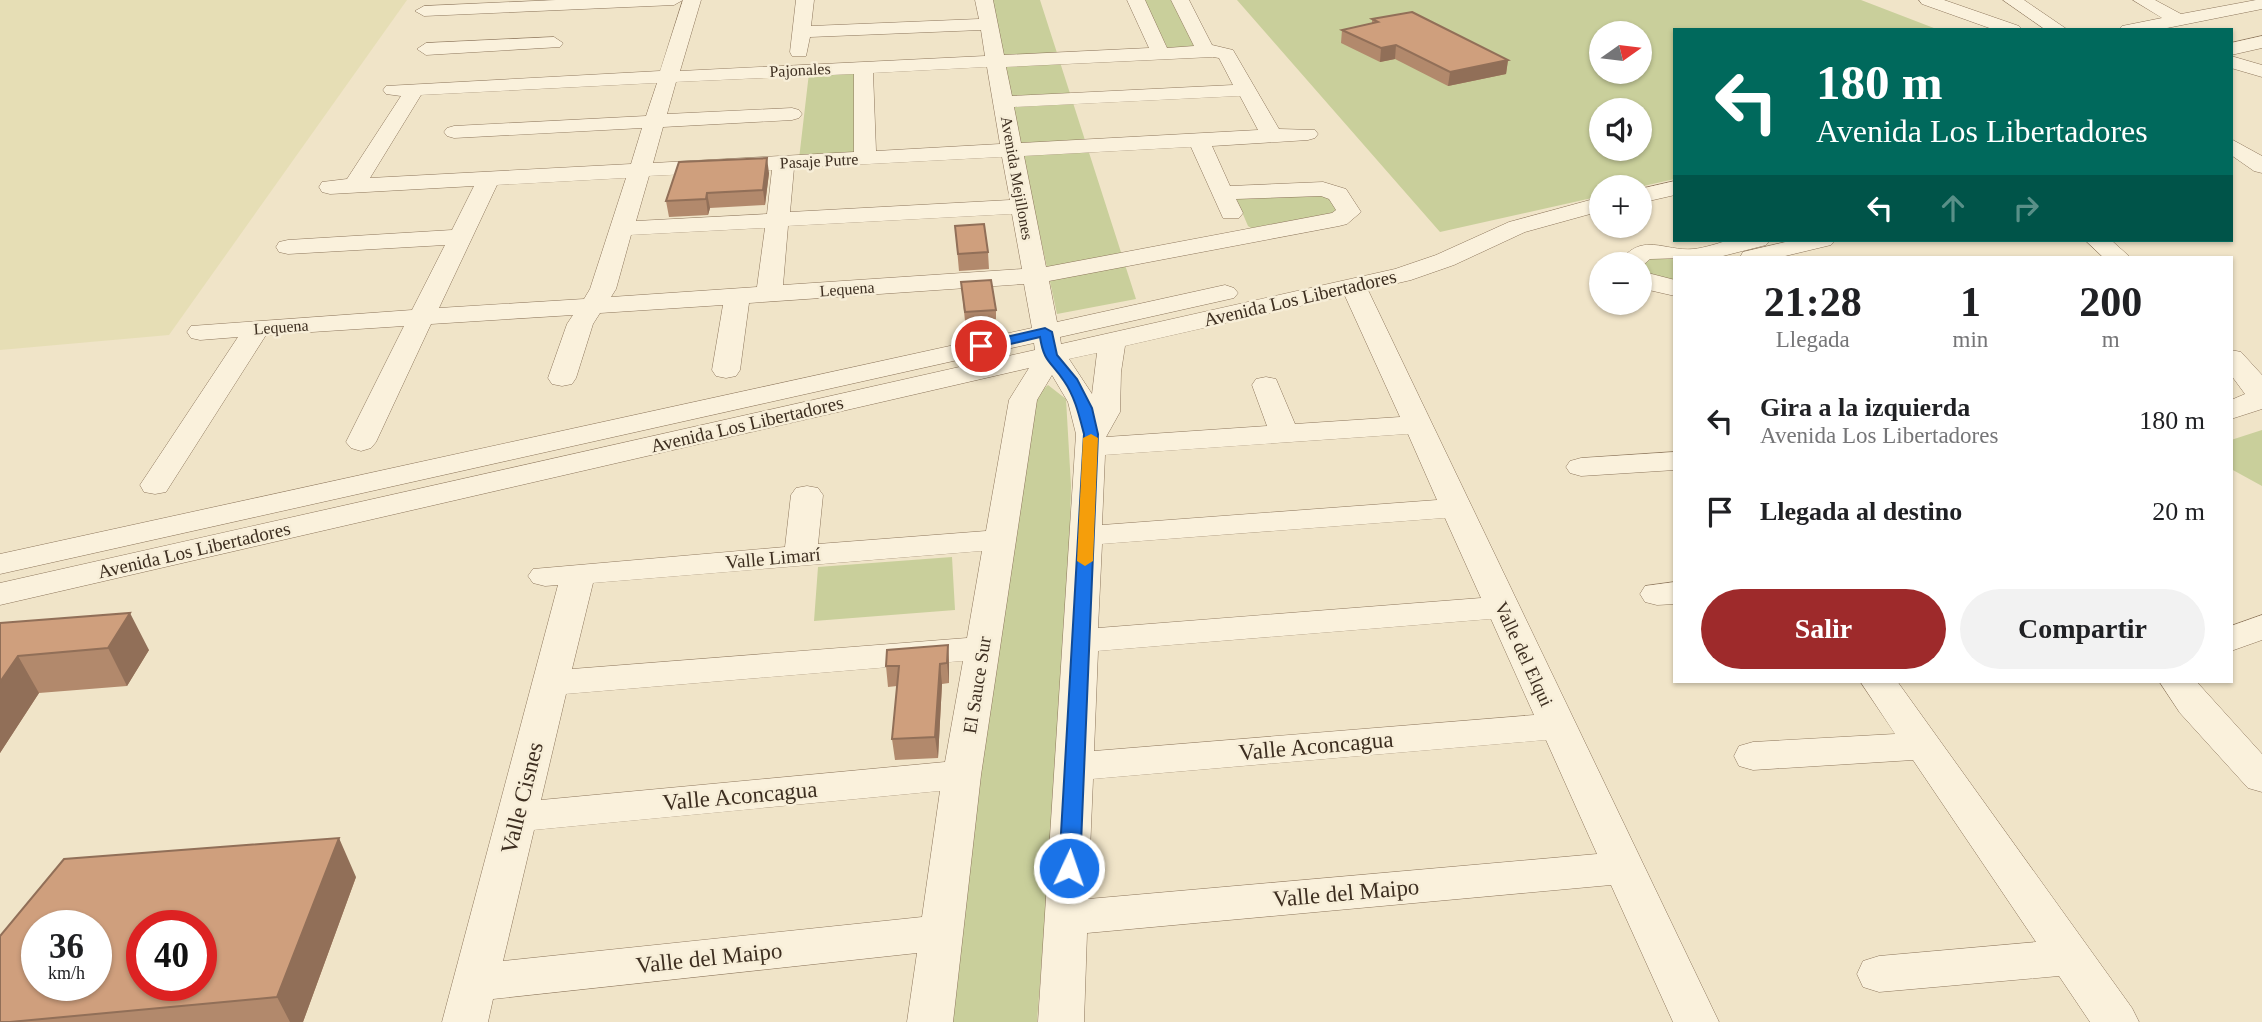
<!DOCTYPE html>
<html lang="es">
<head>
<meta charset="utf-8">
<style>
  body { margin:0; font-family:Georgia,serif; background:#f2f2f2; color:#202124; height:100vh; display:flex; flex-direction:column; font-size:26px; white-space:nowrap }
  * { box-sizing:border-box; margin:0 }
  p { font-size:23px; color:#757577 }
  .icon { flex:none; width:38px; height:38px; fill:none; stroke:currentColor; stroke-width:2; stroke-linecap:round; stroke-linejoin:round }
  .map { position:relative; flex:1; overflow:hidden }
  .sheet { position:absolute; left:1673px; top:256px; width:560px; height:427px; display:flex; flex-direction:column; background:#fff; border-radius:0px; box-shadow:0 2px 5px #0004 }
  .sheet>* { flex:none }
  .hud { position:absolute; left:1673px; top:28px; width:560px; height:214px; border-radius:0px; box-shadow:0 2px 5px #0004; background:#00695c; color:#fff; overflow:hidden }
  .needle { width:46px; rotate:76deg }
  .buttons { position:absolute; left:1589px; top:21px; display:grid; gap:14px }
  .buttons a { display:grid; place-items:center; width:63px; height:63px; border-radius:50%; background:#fff; box-shadow:0 2px 5px #0004; font-size:35px }
  .speed { position:absolute; left:21px; top:910px; display:flex; gap:14px; font-size:35px; font-weight:700; text-align:center }
  .speed>* { display:grid; place-content:center; width:91px; height:91px; border-radius:50%; background:#fff; box-shadow:0 2px 5px #0004; line-height:1 }
  .speed small { font-size:18px; font-weight:400 }
  .speed .limit { border:10px solid #d22; background:#fff; color:#111 }
  .pin { position:absolute; display:grid; place-items:center; width:60px; height:60px; color:#fff; margin:-30px; border:4px solid #fff; border-radius:50%; box-shadow:0 2px 7px #0007 }
  .me { position:absolute; width:77px; margin:-38px; rotate:3deg; stroke-linejoin:round; filter:drop-shadow(0 0 5px #0008) }
  .turn { display:flex; align-items:center; gap:24px; height:147px; padding:0 28px; font-size:32px }
  .turn .icon { width:91px; height:91px; stroke-width:2.5 }
  .turn b { display:block; font-size:49px; line-height:60px }
  .lanes { display:flex; align-items:center; height:66px; padding:0 28px; background:#0003; justify-content:center; gap:35px; direction:ltr }
  .lanes .off { opacity:.35 }
  .eta { display:flex; justify-content:space-evenly; align-items:center; height:119px; text-align:center }
  .eta b { font-size:42px; font-weight:700; line-height:49px }
  .action { display:flex; gap:14px; margin-top:auto; padding:14px 28px }
  .action a { flex:1; height:80px; border-radius:42px; background:#9e2a2b; color:#fff; font-size:28px; font-weight:700; line-height:80px; text-align:center }
  .action a+a { background:#f2f2f2; color:#202124 }
  ul { padding:0; list-style:none }
  li { display:flex; align-items:center; gap:21px; height:91px; padding:0 28px }
  li div { flex:1 }
  li b { display:block; font-size:26px }
  li em { font-style:normal }
  .map>svg:first-child { display:block }
  .farmland { fill:#e6deb5 }
  .green { fill:#c9cf9b; fill-rule:evenodd }
  .lines { fill:none; stroke-linecap:round; stroke-linejoin:round }
  .minor-casing { stroke:#8d765c; stroke-width:1 }
  .minor { fill:#faf1dc; fill-rule:evenodd }
  .wall { fill:#b2896c }
  .shaded-wall { fill:#916f58 }
  .building { fill:#cf9f7d; stroke:#916f58; stroke-width:2; fill-rule:evenodd }
  .route { fill:#1a73e8; stroke:#114b97; stroke-width:2 }
  .slow { fill:#f59e0b }
  .labels { text-anchor:middle; dominant-baseline:central; stroke-width:5; stroke-linejoin:round; paint-order:stroke }
  .far-street-label { font-size:16px; fill:#3d2e20; stroke:#f7eed8 }
  .street-label { font-size:19px; fill:#3d2e20; stroke:#f7eed8 }
  .near-street-label { font-size:23px; fill:#3d2e20; stroke:#f7eed8 }
</style>
</head>
<body>
<div class="map">
<svg width="2262" height="1022" viewBox="0 0 2262 1022">
  <rect width="100%" height="100%" fill="#f0e4c8"/>
  <path class="farmland" d="M0 0H407L169 335 0 350Z"/>
  <path class="green" d="M989 0H1040L1136 299 1057 314Z
    M1144 0H1176L1199 48 1168 49Z
    M1237 0H1861L1939 30H1675V179L1639 187H1601V196L1440 232ZM1601 33H1640V72H1601ZM1601 110H1640V149H1601Z
    M857 72V153L799 159 809 73Z
    M1325 192 1338 212 1251 228 1248 226 1236 198Z
    M1675 257V285L1646 278 1640 273V264H1637L1642 259Z
    M1048 385 1066 399 1071 486 1067 633 1037 1022H945L1030 401Z
    M2262 430V486L2231 469V440Z
    M952 557 955 610 814 621 818 567Z"/>
  <g class="lines">
    <defs>
      <path id="minor" d="M556 0H683L674 5 424 16 415 11 424 6Z
        M683 0H701L680 71 985 56 981 30 810 37 806 56H792L790 52 796 0H814L811 26 979 19 975 0H993L1004 55 1149 48 1127 0H1145L1167 48 1194 46 1171 0H1189L1212 45 1233 50 1279 129 1315 130 1318 134 1315 138 1308 140 1212 146 1230 186 1323 182 1346 189 1361 212 1347 224 1339 226 1049 281 1057 322 1225 285 1234 288 1238 293 1234 298 1060 337 1061 344 1395 269 1436 255 1509 222 1601 197V211L1525 232 1454 265 1411 280 1368 290 1719 1022H1673L1611 885 1087 933 1084 1022H1038L1076 434 1068 402 1052 375 1037 400 981 775 953 1022H907L917 953 493 999 488 1022H442L558 585 545 586 533 583 528 576 533 569 785 547 791 495 796 488 807 486 818 488 823 495 818 544 986 531 1009 400 1029 368 0 605V583L1035 350 1034 343 0 574V554L1032 328 1024 284 749 303 740 370 736 376 726 378 716 376 712 370 723 305 600 313 593 324 576 378 572 384 562 386 552 384 548 378 567 324 573 315 431 324 376 442 371 448 361 451 351 448 346 442 404 326 266 335 166 492 155 494 144 492 140 485 238 337 200 340 191 338 187 332 191 326 412 310 445 245 288 254 279 252 276 247 279 242 288 240 452 230 474 186 330 194 322 192 319 187 322 182 347 179 401 96 386 94 383 90 386 86 660 71ZM1213 57 1219 58 1233 85 1012 96 1006 67ZM987 67 1000 144 876 151 873 73ZM854 74V152L653 163 663 127 792 120 799 118 802 114 799 110 792 108 667 114 676 82ZM657 83 646 116 454 126 447 128 444 132 447 136 454 138 642 128 631 164 370 178 421 95ZM1240 96 1258 130 1021 143 1014 107ZM1191 147 1223 218H1239L1243 213 1236 199 1321 196 1329 199 1336 210 1332 213 1046 267 1024 156ZM1002 157 1010 200 790 212 794 168ZM772 170 767 214 636 221 649 176ZM626 178 590 289 584 299 439 308 497 185ZM1012 214 1022 269 783 285 788 226ZM765 228 757 287 611 297 616 289 631 235ZM1345 296 1400 417 1295 424 1276 379 1266 377 1256 379 1252 385 1267 426 1106 437 1120 412 1121 372 1125 346ZM1097 353 1092 394 1069 359ZM1408 434 1437 500 1102 525 1105 455ZM1445 518 1481 598 1098 628 1102 544ZM982 551 967 638 572 669 593 583ZM1491 619 1534 715 1094 751 1098 651ZM963 661 945 762 541 800 566 694ZM1546 740 1597 854 1088 899 1093 779ZM940 791 922 917 503 961 534 830Z
        M1919 0H1944L2019 26 2022 30H1995L1922 4Z
        M2003 0H2024L2068 30H2046Z
        M2133 0H2155L2181 14 2256 0H2262V9L2157 30H2119L2122 26 2162 18Z
        M2262 36V48L2231 55V43Z
        M554 37 563 43 560 47 426 55 417 49 426 43Z
        M2231 56 2262 65V77L2231 68Z
        M2231 139 2262 156V173L2254 171 2231 155Z
        M1675 181V195L1640 203V189Z
        M1730 240H1770L1766 245 1719 257 1650 259 1640 268V264H1618C1641 230 1665 252 1693 249 1705 248 1718 243 1730 240Z
        M1794 240H1835L1831 245 1781 257H1740L1743 252Z
        M2085 240H2111L2130 257H2103Z
        M1640 271 1675 280V296L1640 288Z
        M2231 350 2241 352 2262 375V409L2231 419V400L2245 394 2231 375Z
        M1675 452V470L1581 476 1570 473 1566 467 1570 461 1581 458Z
        M1675 582V604L1657 605 1645 602 1640 594 1645 586Z
        M2262 615V640L2231 651V626Z
        M1860 681H1897L2132 1008 2139 1022H2090L2059 976 1879 992 1863 987 1857 974 1863 961 1879 956 2036 942 1913 760 1753 770 1739 766 1734 756 1739 746 1753 742 1895 734Z
        M2159 681H2196L2262 754V792L2248 788 2180 713Z"/>
    </defs>
    <use href="#minor" class="minor-casing"/>
    <use href="#minor" class="minor"/>
  </g>
  <path class="wall" d="M1372 19 1508 60 1506 74 1448 86 1395 59 1380 62 1341 43 1342 30 1372 23Z
    M769 173 765 205 710 208 708 215 669 217 666 201Z
    M955 226 988 252 989 269 959 271Z
    M961 282 996 310V319L965 321Z
    M0 623 149 650 127 686 39 693 0 753Z
    M948 645 949 665V683L942 684 938 758 895 760 892 739 897 686 888 687 886 666Z
    M356 877 303 1022H0Z"/>
  <path class="shaded-wall" d="M1396 45 1395 59 1380 62 1381 48Z
    M1508 60 1506 74 1448 86 1450 72Z
    M767 158 769 173 765 205 763 190Z
    M707 193 710 208 708 215 706 199Z
    M130 613 149 650 127 686 108 648Z
    M948 645 949 665V683L947 663Z
    M18 656 39 693 0 753V682Z
    M940 664 942 684 938 758 935 737Z
    M339 838 356 877 303 1022H290L277 997Z"/>
  <path class="building" d="M1412 12 1508 60 1450 72 1396 45 1381 48 1342 30 1378 22 1372 19Z
    M767 158 763 190 707 193 706 199 666 201 679 162Z
    M984 224 988 252 958 254 955 226Z
    M991 280 996 310 965 312 961 282Z
    M130 613 108 648 18 656 0 682V623Z
    M948 645 947 663 940 664 935 737 892 739 899 666H886L887 650Z
    M339 838 277 997 10 1022H0V936L64 859ZM37 926H96V985H37ZM142 926H201V985H142Z"/>
  <path class="route" d="M1045 328 1052 332 1057 355 1077 379 1092 408 1098 434 1080 868 1077 874 1069 876 1062 874 1059 868 1084 434C1079 415 1075 397 1064 381 1051 361 1044 363 1040 337L981 351 974 346 976 344Z"/>
  <path class="slow" d="M1091 434 1098 438 1093 561 1085 566 1077 561 1083 438Z"/>
  <g class="labels">
    <g class="far-street-label">
      <text transform="translate(800 70) rotate(-3)">Pajonales</text>
      <text transform="translate(819 161) rotate(-3)">Pasaje Putre</text>
      <text transform="translate(1017 178) rotate(80)">Avenida Mejillones</text>
      <text transform="translate(847 289) rotate(-4)">Lequena</text>
      <text transform="translate(281 327) rotate(-4)">Lequena</text>
    </g>
    <g class="street-label">
      <text transform="translate(1300 298) rotate(-13)">Avenida Los Libertadores</text>
      <text transform="translate(747 424) rotate(-13)">Avenida Los Libertadores</text>
      <text transform="translate(194 550) rotate(-13)">Avenida Los Libertadores</text>
      <text transform="translate(773 558) rotate(-5)">Valle Limarí</text>
      <text transform="translate(1524 654) rotate(65)">Valle del Elqui</text>
      <text transform="translate(977 685) rotate(-81)">El Sauce Sur</text>
    </g>
    <g class="near-street-label">
      <text transform="translate(1316 746) rotate(-5)">Valle Aconcagua</text>
      <text transform="translate(740 796) rotate(-5)">Valle Aconcagua</text>
      <text transform="translate(522 798) rotate(-76)">Valle Cisnes</text>
      <text transform="translate(1346 893) rotate(-5)">Valle del Maipo</text>
      <text transform="translate(709 958) rotate(-6)">Valle del Maipo</text>
    </g>
  </g>
</svg>
<div class="buttons">
<a><svg class="needle" viewBox="-14 -14 28 28"><path d="M0-13l5 13h-10z" fill="#e53935"/><path d="M0 13l5-13h-10z" fill="#757577"/></svg></a>
<a><svg class="icon" aria-label="sound" viewBox="0 0 24 24"><path d="M4 9h4l5-4v14l-5-4H4zM17 9q2 3 0 6"/></svg></a>
<a>+</a>
<a>−</a>
</div>
<div class="speed"><div>36<small>km/h</small></div><div class="limit">40</div></div>
<div class="pin" style="left:981px;top:346px;background:#d93025"><svg class="icon" aria-label="arrive" viewBox="0 0 24 24"><path d="M6 21V4h12l-3 4 3 4H6"/></svg></div>
<svg class="me" style="left:1069px;top:868px" viewBox="-20 -20 40 40"><circle r="17" fill="#1a73e8" stroke="#fff" stroke-width="3"/><path d="M0-11L8 9 0 5-8 9z" fill="#fff"/></svg>
<div class="hud">
<div class="turn"><svg class="icon" aria-label="left" viewBox="0 0 24 24"><path d="M17 20v-9H6M10 6l-5 5 5 5"/></svg><div><b>180 m</b>Avenida Los Libertadores</div></div>
<div class="lanes"><svg class="icon" aria-label="left" viewBox="0 0 24 24"><path d="M17 20v-9H6M10 6l-5 5 5 5"/></svg><svg class="icon off" aria-label="ahead" viewBox="0 0 24 24"><path d="M12 20V5M6 11l6-6 6 6"/></svg><svg class="icon off" aria-label="right" viewBox="0 0 24 24"><path d="M7 20v-9h11M14 6l5 5-5 5"/></svg></div>
</div>
<section class="sheet">
<div class="eta">
<div><b>21:28</b><p>Llegada</p></div>
<div><b>1</b><p>min</p></div>
<div><b>200</b><p>m</p></div>
</div>
<ul>
<li><svg class="icon" aria-label="left" viewBox="0 0 24 24"><path d="M17 20v-9H6M10 6l-5 5 5 5"/></svg><div><b>Gira a la izquierda</b><p>Avenida Los Libertadores</p></div><em>180 m</em></li>
<li><svg class="icon" aria-label="arrive" viewBox="0 0 24 24"><path d="M6 21V4h12l-3 4 3 4H6"/></svg><div><b>Llegada al destino</b></div><em>20 m</em></li>
</ul>
<div class="action"><a>Salir</a><a>Compartir</a></div>
</section>
</div>
</body>
</html>
